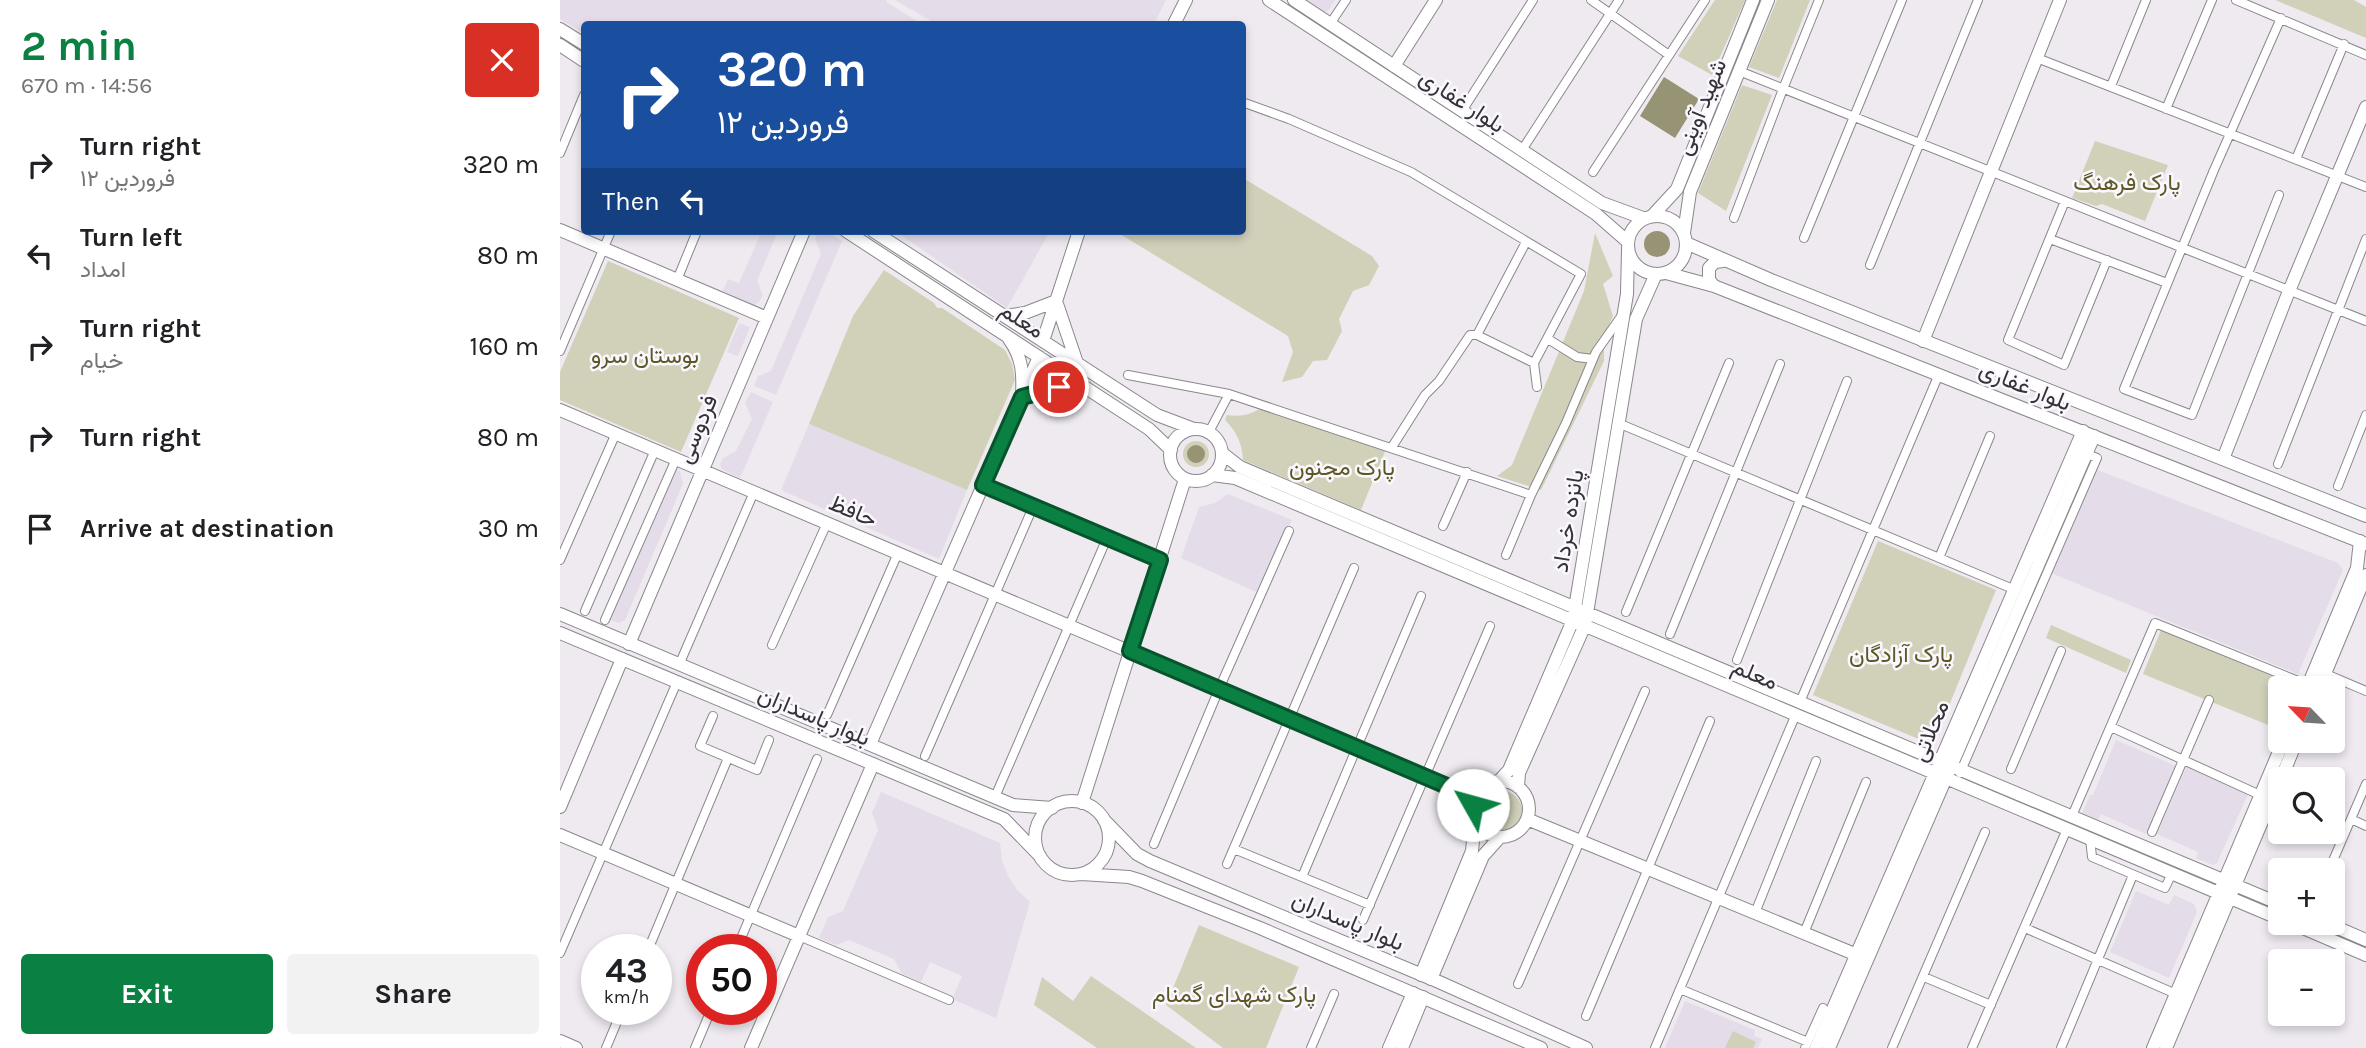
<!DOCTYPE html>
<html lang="en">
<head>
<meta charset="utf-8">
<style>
  body { margin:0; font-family:Karla,Vazirmatn,sans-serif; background:#f2f2f2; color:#202124; height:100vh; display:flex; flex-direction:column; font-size:26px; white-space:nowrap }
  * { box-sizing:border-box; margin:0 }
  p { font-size:23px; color:#757577 }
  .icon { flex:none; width:38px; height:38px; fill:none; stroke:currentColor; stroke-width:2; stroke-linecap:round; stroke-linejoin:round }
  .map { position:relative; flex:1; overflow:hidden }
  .side { display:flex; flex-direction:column; background:#fff; width:560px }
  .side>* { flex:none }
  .banner { position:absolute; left:21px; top:21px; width:665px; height:214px; border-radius:7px; box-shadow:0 4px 10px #0003; background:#1a4fa0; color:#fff; overflow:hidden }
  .needle { width:46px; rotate:295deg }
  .fabs { position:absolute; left:1708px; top:676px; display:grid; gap:14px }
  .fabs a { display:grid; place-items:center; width:77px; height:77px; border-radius:7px; background:#fff; box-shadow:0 4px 10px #0003; font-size:35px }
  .speed { position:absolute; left:21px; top:934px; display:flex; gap:14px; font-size:35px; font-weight:700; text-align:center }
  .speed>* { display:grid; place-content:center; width:91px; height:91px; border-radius:50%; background:#fff; box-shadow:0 4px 10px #0003; line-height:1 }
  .speed small { font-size:18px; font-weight:400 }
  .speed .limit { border:10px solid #d22; background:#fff; color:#111 }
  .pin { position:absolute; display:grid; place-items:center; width:60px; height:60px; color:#fff; margin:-30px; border:4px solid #fff; border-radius:50%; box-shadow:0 2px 7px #0007 }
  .me { position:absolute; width:77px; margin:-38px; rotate:308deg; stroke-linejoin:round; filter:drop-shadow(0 0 5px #0008) }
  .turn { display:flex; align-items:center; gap:24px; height:147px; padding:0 21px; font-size:32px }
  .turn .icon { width:91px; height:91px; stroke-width:2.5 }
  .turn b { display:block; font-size:49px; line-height:60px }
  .then { display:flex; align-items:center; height:66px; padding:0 21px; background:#0003; gap:14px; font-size:26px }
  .round { display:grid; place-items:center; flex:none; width:74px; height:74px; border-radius:7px; background:#f2f2f2 }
  .head { display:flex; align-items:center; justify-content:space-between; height:119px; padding:0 21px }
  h1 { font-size:42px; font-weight:700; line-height:52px; color:#0b8043 }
  .primary-button { display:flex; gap:14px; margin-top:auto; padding:14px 21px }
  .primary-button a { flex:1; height:80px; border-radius:7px; background:#0b8043; color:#fff; font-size:28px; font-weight:700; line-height:80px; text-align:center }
  .primary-button a+a { background:#f2f2f2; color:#202124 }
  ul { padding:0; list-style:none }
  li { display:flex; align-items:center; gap:21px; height:91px; padding:0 21px }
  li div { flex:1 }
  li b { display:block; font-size:26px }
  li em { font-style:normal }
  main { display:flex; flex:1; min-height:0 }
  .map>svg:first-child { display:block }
  .built { fill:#e4dde9 }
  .green { fill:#d1d0b9 }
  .water { fill:#969475 }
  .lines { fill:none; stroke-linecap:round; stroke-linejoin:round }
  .street-casing { stroke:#8b878d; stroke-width:10 }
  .secondary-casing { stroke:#8b878d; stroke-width:14 }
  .primary-casing { stroke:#8b878d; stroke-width:14 }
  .street { stroke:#fff; stroke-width:8 }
  .secondary { stroke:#fff; stroke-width:12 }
  .primary { stroke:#fff; stroke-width:12 }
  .route-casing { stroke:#07532c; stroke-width:18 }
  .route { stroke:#0b8043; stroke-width:12 }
  .labels { text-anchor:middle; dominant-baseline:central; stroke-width:5; stroke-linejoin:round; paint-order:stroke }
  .street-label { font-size:23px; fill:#343235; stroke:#fbf7fe }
  .park-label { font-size:23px; fill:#5d5723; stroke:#fbf7fe }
</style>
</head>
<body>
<main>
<section class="side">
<div class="head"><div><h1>2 min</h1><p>670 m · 14:56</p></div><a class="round" style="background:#d93025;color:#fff"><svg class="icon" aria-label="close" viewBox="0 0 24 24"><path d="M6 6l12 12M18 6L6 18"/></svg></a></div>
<ul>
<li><svg class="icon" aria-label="right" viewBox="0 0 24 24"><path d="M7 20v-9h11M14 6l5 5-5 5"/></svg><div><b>Turn right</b><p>۱۲ فروردین</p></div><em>320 m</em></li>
<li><svg class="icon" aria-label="left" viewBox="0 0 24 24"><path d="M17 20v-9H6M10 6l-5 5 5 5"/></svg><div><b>Turn left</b><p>امداد</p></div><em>80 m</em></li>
<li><svg class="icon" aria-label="right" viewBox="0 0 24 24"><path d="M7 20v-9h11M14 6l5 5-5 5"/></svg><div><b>Turn right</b><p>خیام</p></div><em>160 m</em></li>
<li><svg class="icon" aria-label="right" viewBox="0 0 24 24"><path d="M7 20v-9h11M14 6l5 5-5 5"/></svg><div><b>Turn right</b></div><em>80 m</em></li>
<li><svg class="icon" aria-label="arrive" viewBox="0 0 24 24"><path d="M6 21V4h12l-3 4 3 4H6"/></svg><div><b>Arrive at destination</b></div><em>30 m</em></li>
</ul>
<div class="primary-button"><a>Exit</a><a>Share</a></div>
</section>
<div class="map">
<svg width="1806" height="1048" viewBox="0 0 1806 1048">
  <rect width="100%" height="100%" fill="#eeeaf0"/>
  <path class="built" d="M0 0H327L326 2 362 24H24V34L0 19Z
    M335 0H606L594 24H376Z
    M747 0H775L768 11 764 12Z
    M202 231H220L217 233 197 281 203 295 199 302 194 305 163 291 168 279 179 283Z
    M259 231H267L282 241 216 395 194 386 198 376 211 371 261 254 255 239Z
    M335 231H490L447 308Z
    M179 323 190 327 178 356 167 352Z
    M191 392 213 402 180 478 162 469 160 464 163 458 176 451 192 419 185 403Z
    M249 424 407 490 379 559 221 490Z
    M114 469 120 471 123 484 65 620 59 623 50 620 49 616Z
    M1535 469 1778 563 1783 570 1738 674 1491 573Z
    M668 494 732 520 696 592 621 558 639 507 655 503Z
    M1556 740 1616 766 1586 834 1541 814 1536 824 1523 818 1522 813 1530 795H1533Z
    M1627 765 1689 792 1657 863 1653 865 1636 858 1638 852 1597 834Z
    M321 792 440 843 442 860 448 876 457 890 470 902 436 1018 392 999 402 976 370 962 361 982 342 974 334 959 289 940 276 945 259 938 268 917 283 911 318 830 312 813Z
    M1576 891 1609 905 1614 895 1634 904 1637 912 1609 978 1550 952Z
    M1125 1001 1195 1030 1194 1036 1202 1039 1198 1048H1105Z"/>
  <path class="green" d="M1155 0H1185L1152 75 1118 56Z
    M1217 0H1250L1219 78 1189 67Z
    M1715 0H1794L1806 7V38Z
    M1182 85 1212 95 1166 211 1138 193Z
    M1535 141 1608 165 1585 221 1542 204 1536 206 1512 198Z
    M683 178 812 256 819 266 809 285 793 291 779 319 782 331 767 360 753 361 742 377 722 382 733 352 728 336 555 231H682Z
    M1035 233 1053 276 1043 284 1053 316 1044 336V361L981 490 937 476 952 465 1024 291Z
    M48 261 179 318 121 452 0 400V372Z
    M324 270 374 303 377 308H382L445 350 452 364 455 380 407 490 249 424 293 316Z
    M703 407 826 449 801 510 683 460C682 443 677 432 665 420L667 415C681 417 690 415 703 407Z
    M623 454a13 13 0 1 1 26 0a13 13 0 1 1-26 0Z
    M1318 541 1436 590 1373 745 1253 695Z
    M1491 625 1571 660 1566 673 1486 638Z
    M1601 630 1733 683 1731 688H1720V711L1713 727 1583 674Z
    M922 811a20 20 0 1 1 40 0a20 20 0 1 1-40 0Z
    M639 925 739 967 706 1048H663L606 1005Z
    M531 976 636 1048H537L474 1005 482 977 513 1001Z
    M1173 1031 1196 1042 1193 1048H1165Z"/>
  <path class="water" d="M1104 77 1139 99 1115 138 1080 116Z
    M1084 244a13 13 0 1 1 26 0a13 13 0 1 1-26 0Z
    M627 454a9 9 0 1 1 18 0a9 9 0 1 1-18 0Z"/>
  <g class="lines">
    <defs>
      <path id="street" d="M1031 0 1109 55
        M1676 0 1806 55
        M770 24 786 0
        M1477 58 1806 187
        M1179 71 1806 321
        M1551 86 1586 0
        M682 102 729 119 851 172 1021 274 974 363 977 387
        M1606 109 1652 0
        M902 111 973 0
        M962 150 1059 0
        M0 153 24 95
        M1736 159 1784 44
        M1033 172 1145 0
        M1719 195 1632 415 1564 389 1654 170 1721 18
        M1505 201 1448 340 1504 365 1547 260
        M1174 218 1223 89 1259 0
        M1244 238 1342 0
        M1490 239 1607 283
        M1310 265 1418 0
        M117 280 137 231
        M917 335 966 242
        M988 339 1017 357 1033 359
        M0 351 51 231
        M568 375 669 394
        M1058 423 1453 589
        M649 432 669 394 971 495 1006 423 1036 352 1062 315
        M832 447 865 395 879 381 910 335H917L974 363
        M1718 464 1806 239
        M423 485 600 560
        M1778 486 1806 415
        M883 526 907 472
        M946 555 971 495
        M1379 558 1430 436
        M0 560 56 433
        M25 611 95 450
        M1066 612 1169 363
        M45 620 116 459
        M1110 634 1220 364
        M212 645 267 523
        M1177 660 1287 381
        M119 665 194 492
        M1766 674 1806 691
        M1240 702 1379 374
        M267 715 338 553
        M153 716 140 746 197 770 209 740
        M1551 727 1700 795
        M365 756 473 507
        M1451 769 1501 651
        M1400 773 1537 458 1527 454
        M435 797 547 538
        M1512 816 1595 623 1748 685
        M1791 819 1806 826
        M1592 832 1649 700
        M1530 838 1532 857 1605 888 1612 873
        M594 844 659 689 729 531
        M674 849 810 905
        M667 864 794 568
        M1769 870 1806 784
        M742 877 861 596
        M1195 913 1256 761
        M803 920 930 626
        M1465 928 1616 994
        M1244 933 1306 782
        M239 936 389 1000
        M88 950 168 758
        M176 950 257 759
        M0 953 117 682
        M1364 977 1431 1005
        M958 984 1085 691
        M1120 989 1248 1042
        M1026 1016 1150 721
        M46 1048 62 1010
        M135 1048 151 1010
        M751 1048 774 994
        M1095 1048 1236 714
        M1245 1048 1263 1008
        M1332 1048 1425 832
        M1412 1048 1507 829
        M1501 1048 1573 875"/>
      <path id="secondary" d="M614 24 626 0
        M0 29 24 44
        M0 45 24 61
        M834 66 876 0
        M1093 215 1117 189 1193 0
        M0 230 207 318
        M286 231 589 429 611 450
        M313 231 597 415 634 429
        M1124 233 1130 192 1208 0
        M445 316 465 313 496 301 517 363
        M449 339C463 358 463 375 462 397L517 382
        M483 341 519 231
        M1363 341 1500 0
        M0 410 915 798
        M610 455a26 26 0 1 1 52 0a26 26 0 1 1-52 0Z
        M662 453 680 467 1720 904
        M1663 459 1729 291 1806 107
        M652 475 675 478 1720 919
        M69 644 244 231
        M1747 688 1797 568 1800 541
        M1759 688 1806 575
        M310 744 479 357
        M1721 779 1737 740
        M913 809a28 28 0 1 1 56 0a28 28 0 1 1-56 0Z
        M938 782 949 770 1013 620 1067 294 1068 251
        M958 787 959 773 1025 625 1076 319 1096 274
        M522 803 625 479
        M0 807 62 659
        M967 819 1297 955
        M0 835 239 936
        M1729 922 1806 955
        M1764 922 1806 940
        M861 975 912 851 915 820
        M871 979 923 856 940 837
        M0 1041 16 1048
        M191 1048 313 764
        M829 1048 853 993
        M842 1048 863 997
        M1256 1048 1523 431
        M1269 1048 1534 436
        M1593 1048 1724 740
        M1606 1048 1720 779"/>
      <path id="primary" d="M709 0 1036 214 1068 242
        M734 0 1042 203 1083 218
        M1068 245a29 29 0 1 1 58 0a29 29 0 1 1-58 0Z
        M1126 243 1211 280 1806 516
        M1106 273 1154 286 1806 544
        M1154 286 1149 280V268L1155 262 1163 261
        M0 614 453 805 492 808
        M0 633 444 819 480 856
        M475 838a37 37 0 1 1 74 0a37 37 0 1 1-74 0Z
        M544 820 577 854 590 861 879 982 1026 1048
        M521 874 569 877 582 881 700 928 981 1048"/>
    </defs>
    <use href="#street" class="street-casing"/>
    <use href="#secondary" class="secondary-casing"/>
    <use href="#primary" class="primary-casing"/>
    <use href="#street" class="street"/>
    <use href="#secondary" class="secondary"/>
    <use href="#primary" class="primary"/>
  </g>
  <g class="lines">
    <defs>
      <path id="route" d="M499 387 462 397 423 485 600 560 570 651 915 798 913 805"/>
    </defs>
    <use href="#route" class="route-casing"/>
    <use href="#route" class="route"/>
  </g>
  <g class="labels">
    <g class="street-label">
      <text transform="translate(902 101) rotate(33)">بلوار غفاری</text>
      <text transform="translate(1141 107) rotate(-68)">شهید آوینی</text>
      <text transform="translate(462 320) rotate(33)">معلم</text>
      <text transform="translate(1465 386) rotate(22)">بلوار غفاری</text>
      <text transform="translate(137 429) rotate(-67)">فردوسی</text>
      <text transform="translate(293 511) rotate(23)">حافظ</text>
      <text transform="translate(1008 521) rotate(-81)">پانزده خرداد</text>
      <text transform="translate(1195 674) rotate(23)">معلم</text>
      <text transform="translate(254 716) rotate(23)">بلوار پاسداران</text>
      <text transform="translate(1370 731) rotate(-67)">محلاتی</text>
      <text transform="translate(788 921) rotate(23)">بلوار پاسداران</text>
    </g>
    <g class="park-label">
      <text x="1567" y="182">پارک فرهنگ</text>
      <text x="85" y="355">بوستان سرو</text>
      <text x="782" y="467">پارک مجنون</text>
      <text x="1341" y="654">پارک آزادگان</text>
      <text x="674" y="994">پارک شهدای گمنام</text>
    </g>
  </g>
</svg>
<div class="fabs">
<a><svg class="needle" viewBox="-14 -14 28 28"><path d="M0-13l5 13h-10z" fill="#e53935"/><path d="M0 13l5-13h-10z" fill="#757577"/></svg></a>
<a><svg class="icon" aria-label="search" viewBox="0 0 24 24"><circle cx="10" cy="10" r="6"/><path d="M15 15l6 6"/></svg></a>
<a>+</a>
<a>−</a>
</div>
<div class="speed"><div>43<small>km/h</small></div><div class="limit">50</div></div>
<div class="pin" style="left:499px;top:387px;background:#d93025"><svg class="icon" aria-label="arrive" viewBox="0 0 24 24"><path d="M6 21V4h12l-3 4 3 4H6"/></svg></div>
<svg class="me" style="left:913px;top:805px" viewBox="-20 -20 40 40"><circle r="19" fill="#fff"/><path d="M0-13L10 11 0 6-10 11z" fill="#0b8043"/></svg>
<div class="banner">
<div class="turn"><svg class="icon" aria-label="right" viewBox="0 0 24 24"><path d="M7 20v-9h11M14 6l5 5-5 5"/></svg><div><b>320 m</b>۱۲ فروردین</div></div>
<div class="then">Then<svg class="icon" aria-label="left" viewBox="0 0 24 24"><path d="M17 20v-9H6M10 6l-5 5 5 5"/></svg></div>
</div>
</div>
</main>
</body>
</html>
